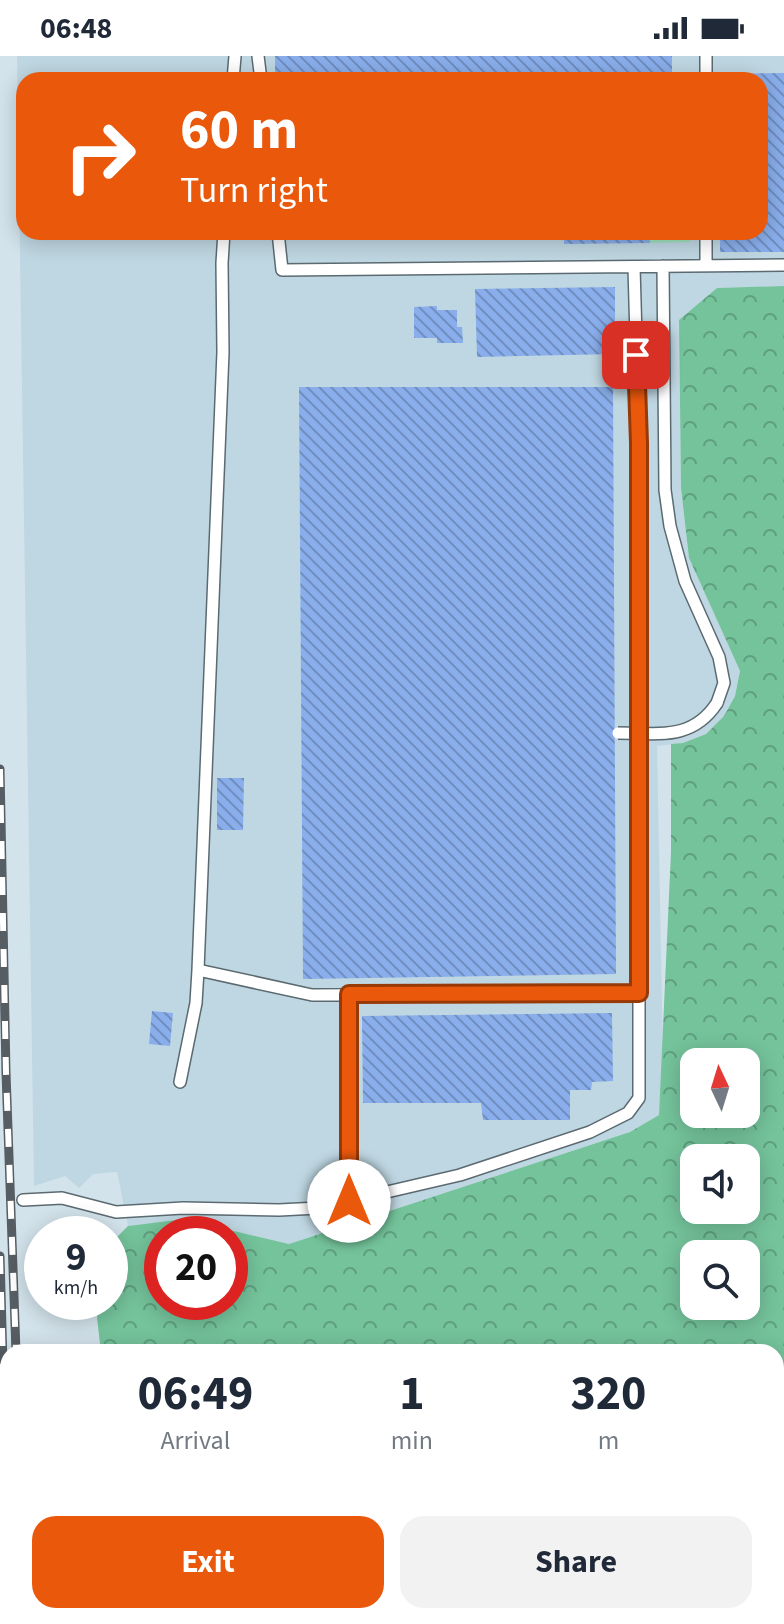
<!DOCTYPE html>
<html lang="en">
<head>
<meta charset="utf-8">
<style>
  body { margin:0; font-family:"Source Sans 3",sans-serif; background:#f2f2f3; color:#1f2937; height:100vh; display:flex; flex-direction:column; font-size:30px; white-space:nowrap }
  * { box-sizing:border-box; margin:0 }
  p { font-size:26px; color:#747a83 }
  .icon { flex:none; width:44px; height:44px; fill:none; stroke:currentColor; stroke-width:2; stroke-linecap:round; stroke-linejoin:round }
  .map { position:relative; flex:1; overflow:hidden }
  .sheet { position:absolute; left:0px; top:1288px; width:784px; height:280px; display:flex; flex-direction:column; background:#fff; border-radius:24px 24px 0 0; box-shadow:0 4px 20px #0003 }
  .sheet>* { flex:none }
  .guide { position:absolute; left:16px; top:16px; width:752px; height:168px; border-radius:24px; box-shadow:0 4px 20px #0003; background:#ea580c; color:#fff; overflow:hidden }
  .needle { width:52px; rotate:356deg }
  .fabs { position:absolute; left:680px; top:992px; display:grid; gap:16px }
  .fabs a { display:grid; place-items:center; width:80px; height:80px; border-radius:16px; background:#fff; box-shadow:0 4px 20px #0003; font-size:40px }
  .speed { position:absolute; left:24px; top:1160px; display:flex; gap:16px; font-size:40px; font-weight:700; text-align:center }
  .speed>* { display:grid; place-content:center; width:104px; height:104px; border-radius:50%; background:#fff; box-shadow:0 4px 20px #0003; line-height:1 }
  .speed small { font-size:20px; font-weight:400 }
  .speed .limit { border:12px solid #d22; background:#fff; color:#111 }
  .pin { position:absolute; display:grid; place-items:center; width:68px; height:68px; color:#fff; margin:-34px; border-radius:16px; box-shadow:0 4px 12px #0006 }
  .me { position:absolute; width:88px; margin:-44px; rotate:0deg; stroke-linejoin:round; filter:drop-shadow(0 0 6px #0008) }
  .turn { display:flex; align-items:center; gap:28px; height:168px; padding:0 32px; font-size:36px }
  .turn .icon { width:104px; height:104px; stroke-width:2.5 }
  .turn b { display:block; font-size:56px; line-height:68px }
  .eta { display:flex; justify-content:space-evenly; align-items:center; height:136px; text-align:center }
  .eta b { font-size:48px; font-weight:700; line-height:56px }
  .cta { display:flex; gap:16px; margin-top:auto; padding:16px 32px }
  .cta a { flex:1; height:92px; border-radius:24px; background:#ea580c; color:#fff; font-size:32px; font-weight:700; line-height:92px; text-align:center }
  .cta a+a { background:#f2f2f3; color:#1f2937 }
  .status { display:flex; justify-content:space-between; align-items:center; height:56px; padding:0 40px; background:#fff; direction:ltr }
  .status svg { height:22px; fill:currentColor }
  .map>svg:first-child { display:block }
  .built { fill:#bfd7e2; fill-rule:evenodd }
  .green { fill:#9ee2be }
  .forest { fill:url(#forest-crowns); fill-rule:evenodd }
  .building { fill:url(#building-back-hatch) }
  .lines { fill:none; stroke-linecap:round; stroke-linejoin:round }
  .lane-casing { stroke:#5b6a71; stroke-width:14 }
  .lane { stroke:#fff; stroke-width:11 }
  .rail-casing { stroke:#565e63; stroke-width:9 }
  .rail { stroke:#fff; stroke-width:6; stroke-dasharray:18; stroke-linecap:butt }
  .lane-bridge-casing { stroke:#5b6a71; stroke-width:14; stroke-linecap:butt }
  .lane-bridge { stroke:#fff; stroke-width:11 }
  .route-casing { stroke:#983908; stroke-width:20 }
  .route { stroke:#ea580c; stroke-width:14 }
</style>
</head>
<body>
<div class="status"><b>06:48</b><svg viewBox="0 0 49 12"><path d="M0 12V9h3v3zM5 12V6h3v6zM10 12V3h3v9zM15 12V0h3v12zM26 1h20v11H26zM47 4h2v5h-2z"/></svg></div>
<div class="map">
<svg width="784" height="1568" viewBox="0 0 784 1568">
  <defs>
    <pattern id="forest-crowns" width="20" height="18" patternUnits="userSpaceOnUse" patternTransform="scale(2)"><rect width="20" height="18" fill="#74c39b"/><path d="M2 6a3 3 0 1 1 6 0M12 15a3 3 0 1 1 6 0" fill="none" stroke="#5f9f7f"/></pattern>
    <pattern id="building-back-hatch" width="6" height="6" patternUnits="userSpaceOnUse" patternTransform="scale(2)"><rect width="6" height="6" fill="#89aeeb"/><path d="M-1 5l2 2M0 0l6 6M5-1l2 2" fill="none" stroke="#708ebf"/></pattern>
  </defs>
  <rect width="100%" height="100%" fill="#d3e3eb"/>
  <path class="built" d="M17 0H784V230L717 232 679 265 681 432 689 502 740 615 735 640 724 660 706 678 683 687 657 690 663 1000 659 1059 630 1076 289 1188 184 1163 128 1170 117 1116 93 1118 79 1132 65 1120 34 1130ZM24 24H760V176H24Z"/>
  <path class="green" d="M650 176H690V186L650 187Z"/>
  <path class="forest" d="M784 230V1568H64L65 1560H776V1296H101L97 1262 99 1246H110V1188L128 1170 184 1163 289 1188 630 1076 659 1059 671 796V688L683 687 706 678 724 660 735 640 740 615 689 502 681 432 679 264 717 232ZM694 1006H746V1058H694ZM694 1102H746V1154H694ZM162 1178H230V1246H162ZM694 1198H746V1250H694Z"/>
  <path class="building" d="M275 0H672V24H275Z
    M784 17V196H720V176H760V24H724V18Z
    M564 176H650V187L564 188Z
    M615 231V298L477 301 475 233Z
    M437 250V254H457V271H462L463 287H437V282H414V251Z
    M299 331H613L616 918 303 923Z
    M217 722H244L243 774H217Z
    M152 955 173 957 170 990 149 988Z
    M612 957 613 1025 592 1026 591 1034H570V1064H483L481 1047H363L362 960Z"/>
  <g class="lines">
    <defs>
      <path id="lane" d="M258 0 261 24
        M706 0V24
        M233 24 235 0
        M278 176 282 214 784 209
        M706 176V209
        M663 210 665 434 670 470 685 525 719 601 724 627 717 647
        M198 914 312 939 639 937
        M180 1026 196 947 198 914 223 296 222 207 224 176
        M23 1144 62 1142 116 1156 183 1152 279 1154 318 1152 460 1119 590 1076 628 1057 639 1042V387L634 211
        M349 1145V938"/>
    </defs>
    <use href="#lane" class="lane-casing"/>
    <use href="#lane" class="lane"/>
    <defs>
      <path id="rail" d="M0 713 6 1017 16 1296
        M0 1200 4 1345 8 1399
        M19 1560 20 1568
        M32 1560 33 1568"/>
    </defs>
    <use href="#rail" class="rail-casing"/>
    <use href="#rail" class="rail"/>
    <defs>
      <path id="lane-bridge" d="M618 677C658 677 692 685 717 647"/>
    </defs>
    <use href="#lane-bridge" class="lane-bridge-casing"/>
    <use href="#lane-bridge" class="lane-bridge"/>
  </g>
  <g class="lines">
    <defs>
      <path id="route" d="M349 1145V938L639 937V387L636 299"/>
    </defs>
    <use href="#route" class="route-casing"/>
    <use href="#route" class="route"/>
  </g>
</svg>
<div class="fabs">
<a><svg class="needle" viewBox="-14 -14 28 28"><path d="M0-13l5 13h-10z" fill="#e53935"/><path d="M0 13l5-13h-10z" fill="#747a83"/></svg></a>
<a><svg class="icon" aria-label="sound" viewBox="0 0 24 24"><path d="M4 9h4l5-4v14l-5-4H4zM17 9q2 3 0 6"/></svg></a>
<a><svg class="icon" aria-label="search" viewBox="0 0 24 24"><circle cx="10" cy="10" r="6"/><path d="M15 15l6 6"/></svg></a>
</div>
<div class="speed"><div>9<small>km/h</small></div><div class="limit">20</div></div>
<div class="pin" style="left:636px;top:299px;background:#d93025"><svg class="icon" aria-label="arrive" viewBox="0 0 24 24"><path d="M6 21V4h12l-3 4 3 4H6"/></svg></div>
<svg class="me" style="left:349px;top:1145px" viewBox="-20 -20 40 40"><circle r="19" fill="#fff"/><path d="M0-13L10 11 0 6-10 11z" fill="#ea580c"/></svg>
<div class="guide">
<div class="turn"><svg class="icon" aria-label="right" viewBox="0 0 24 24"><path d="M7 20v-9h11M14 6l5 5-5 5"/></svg><div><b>60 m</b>Turn right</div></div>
</div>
<section class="sheet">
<div class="eta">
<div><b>06:49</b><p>Arrival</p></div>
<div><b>1</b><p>min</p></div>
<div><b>320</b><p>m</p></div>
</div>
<div class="cta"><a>Exit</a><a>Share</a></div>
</section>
</div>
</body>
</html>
